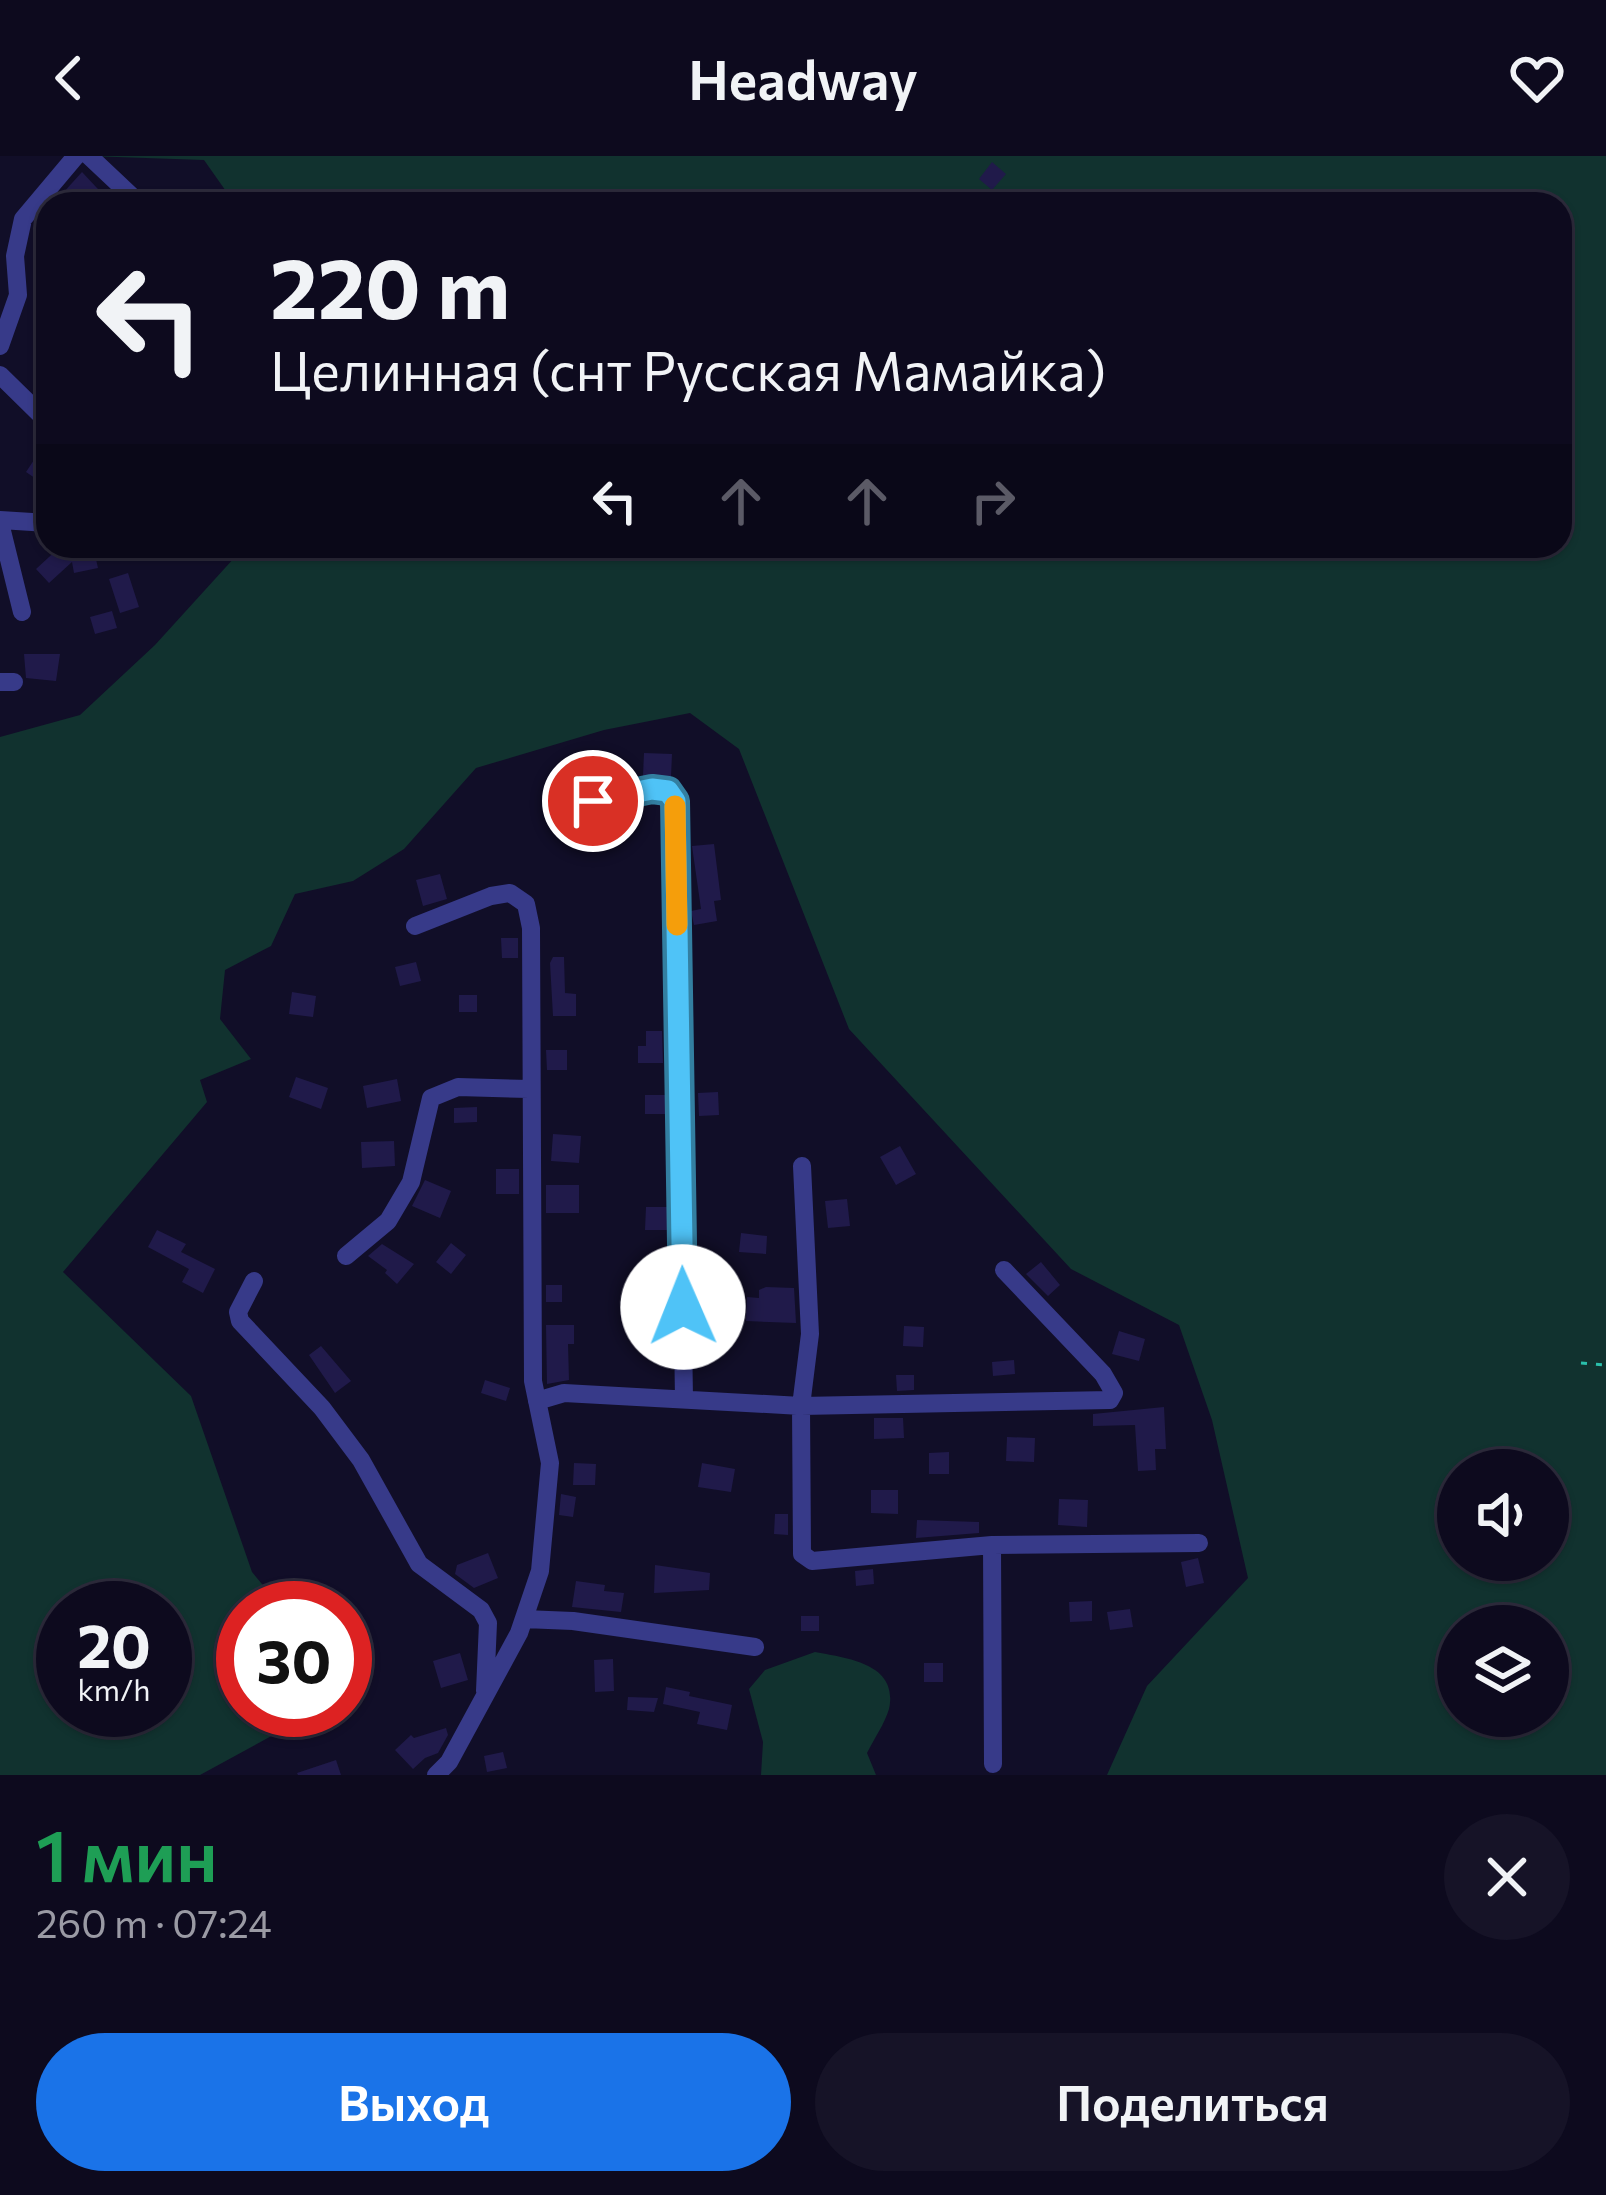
<!DOCTYPE html>
<html lang="ru">
<head>
<meta charset="utf-8">
<style>
  body { margin:0; font-family:Commissioner,sans-serif; background:#161327; color:#f1f3f6; height:100vh; display:flex; flex-direction:column; font-size:45px; white-space:nowrap }
  * { box-sizing:border-box; margin:0 }
  p { font-size:39px; color:#9a9aa4 }
  .icon { flex:none; width:66px; height:66px; fill:none; stroke:currentColor; stroke-width:2; stroke-linecap:round; stroke-linejoin:round }
  .map { position:relative; height:1619px; overflow:hidden }
  .sheet { display:flex; flex-direction:column; background:#0d0a1e; flex:1 }
  .sheet>* { flex:none }
  .hud { position:absolute; left:36px; top:36px; width:1536px; height:366px; border-radius:36px; box-shadow:0 3px 9px #0004,0 0 0 3px #2d2b3c; background:#0d0a1e; color:#f1f3f6; overflow:hidden }
  .fabs { position:absolute; left:1437px; top:1293px; display:grid; gap:24px }
  .fabs a { display:grid; place-items:center; width:132px; height:132px; border-radius:50%; background:#0d0a1e; box-shadow:0 3px 9px #0004,0 0 0 3px #2d2b3c; font-size:60px }
  .speed { position:absolute; left:36px; top:1425px; display:flex; gap:24px; font-size:60px; font-weight:700; text-align:center }
  .speed>* { display:grid; place-content:center; width:156px; height:156px; border-radius:50%; background:#0d0a1e; box-shadow:0 3px 9px #0004,0 0 0 3px #2d2b3c; line-height:1 }
  .speed small { font-size:30px; font-weight:400 }
  .speed .limit { border:18px solid #d22; background:#fff; color:#111 }
  .pin { position:absolute; display:grid; place-items:center; width:102px; height:102px; color:#fff; margin:-51px; border:6px solid #fff; border-radius:50%; box-shadow:0 3px 12px #0007 }
  .me { position:absolute; width:132px; margin:-66px; rotate:359deg; stroke-linejoin:round; filter:drop-shadow(0 0 9px #0008) }
  .turn { display:flex; align-items:center; gap:42px; height:252px; padding:0 36px; font-size:54px }
  .turn .icon { width:156px; height:156px; stroke-width:2.5 }
  .turn b { display:block; font-size:84px; line-height:102px }
  .lanes { display:flex; align-items:center; height:114px; padding:0 36px; background:#0003; justify-content:center; gap:60px; direction:ltr }
  .lanes .off { opacity:.35 }
  .round { display:grid; place-items:center; flex:none; width:126px; height:126px; border-radius:63px; background:#161327 }
  .overview { display:flex; align-items:center; justify-content:space-between; height:204px; padding:0 36px }
  h1 { font-size:72px; font-weight:600; line-height:90px; color:#1e9e55 }
  .action { display:flex; gap:24px; margin-top:auto; padding:24px 36px }
  .action a { flex:1; height:138px; border-radius:72px; background:#1a73e8; color:#fff; font-size:48px; font-weight:600; line-height:138px; text-align:center }
  .action a+a { background:#161327; color:#f1f3f6 }
  header { display:flex; justify-content:space-between; align-items:center; height:156px; padding:0 36px; background:#0d0a1e; font-size:54px; font-weight:600 }
  .map>svg:first-child { display:block }
  .green { fill:#11322f; fill-rule:evenodd }
  .building { fill:#201a4a }
  .lines { fill:none; stroke-linecap:round; stroke-linejoin:round }
  .path { stroke:#2abfab; stroke-width:3; stroke-dasharray:6 9; stroke-linecap:butt }
  .minor { stroke:#373a89; stroke-width:18 }
  .route-casing { stroke:#337fa1; stroke-width:30 }
  .route { stroke:#4fc3f7; stroke-width:21 }
  .slow { stroke:#f59e0b; stroke-width:21 }
</style>
</head>
<body>
<header><svg class="icon" aria-label="back" viewBox="0 0 24 24"><path d="M15 5l-7 7 7 7"/></svg>Headway<svg class="icon" aria-label="heart" viewBox="0 0 24 24"><path d="M12 20l-8-8c-3-5 5-10 8-4 3-6 11-1 8 4z"/></svg></header>
<div class="map">
<svg width="1606" height="1619" viewBox="0 0 1606 1619">
  <rect width="100%" height="100%" fill="#110e28"/>
  <path class="green" d="M87 0H1606V1619H1107L1147 1530 1248 1422 1212 1264 1179 1169 1071 1113 849 873 739 593 690 557 604 574 476 612 404 693 353 725 295 738 271 790 225 814 220 863 251 903 200 924 207 946 63 1116 191 1240 252 1416 282 1452H243V1554H319L200 1619H0V581L80 559 155 489 245 390H1560V48H235L204 4ZM1458 1314H1548V1404H1458ZM63 1452H165V1554H63ZM1458 1470H1548V1560H1458Z
    M815 1496C846 1502 899 1507 889 1553 885 1567 874 1583 867 1597L876 1619H761L763 1586 749 1533 765 1514Z"/>
  <path class="building" d="M992 6 1006 18 992 34 979 23Z
    M82 16 112 48H53Z
    M48 283V331L26 316Z
    M61 390H93L98 412 74 417 72 406 49 427 36 413Z
    M128 417 139 451 120 457 109 423Z
    M112 455 117 472 95 478 90 461Z
    M24 498H60L56 525 26 522Z
    M644 597 672 598 671 621 643 620Z
    M714 688 721 744 714 745 717 765 694 769 691 755 701 753 692 690Z
    M440 718 447 743 423 750 416 724Z
    M501 782H518V802H502Z
    M553 801H564L565 837 576 838V860H553L550 807Z
    M416 806 421 825 400 830 395 811Z
    M292 836 316 840 313 861 289 858Z
    M459 839H477V856H459Z
    M646 875H662L663 907H638V890H646Z
    M546 894H567V914H547Z
    M296 921 328 932 321 953 289 941Z
    M397 923 401 945 367 952 363 930Z
    M718 936 719 959 699 960 698 937Z
    M645 939H665V958H645Z
    M477 951V966L454 967V952Z
    M553 978 581 980 579 1007 551 1005Z
    M394 985 395 1010 362 1012 361 986Z
    M900 990 916 1018 896 1029 880 1001Z
    M496 1013H519V1038H496Z
    M425 1024 451 1035 440 1062 412 1050Z
    M546 1029H579V1057H546Z
    M847 1043 850 1070 828 1072 825 1045Z
    M646 1051H668V1074H645Z
    M157 1074 186 1088 181 1096 215 1113 203 1137 182 1126 189 1113 148 1091Z
    M741 1077 767 1080 766 1098 739 1096Z
    M451 1087 466 1099 451 1118 436 1106Z
    M382 1088 414 1108 397 1128 385 1117 387 1114 368 1100Z
    M1041 1106 1060 1129 1048 1140 1026 1118Z
    M667 1122V1138H649V1123Z
    M546 1129H562V1146H546Z
    M766 1131 794 1132 796 1167 746 1165 747 1141 759 1142V1134Z
    M546 1169H574V1188H568L569 1224 547 1228Z
    M904 1170 924 1171 923 1191 903 1190Z
    M1119 1175 1145 1183 1139 1205 1112 1198Z
    M321 1190 351 1225 335 1237 309 1199Z
    M1014 1204 1015 1218 993 1220 992 1206Z
    M896 1219H914V1234L897 1235Z
    M485 1224 510 1232 506 1245 481 1237Z
    M1164 1251 1166 1293H1155L1156 1314 1138 1315 1135 1269 1093 1270V1258Z
    M874 1262H903L904 1282 874 1283Z
    M1007 1281 1035 1282 1034 1306 1006 1305Z
    M949 1296V1318H929V1297Z
    M574 1307 596 1308 595 1329H573Z
    M702 1307 735 1313 731 1336 698 1331Z
    M871 1334H898V1358L871 1357Z
    M561 1338 576 1341 573 1361 559 1359Z
    M1059 1343 1088 1344 1087 1371 1058 1369Z
    M775 1358H788V1379L774 1378Z
    M917 1364 979 1366V1377L916 1382Z
    M488 1397 498 1422 474 1432 455 1418 457 1409Z
    M1198 1402 1204 1427 1186 1431 1181 1406Z
    M655 1409 710 1417 709 1434 654 1437Z
    M873 1413 874 1428 856 1430 855 1415Z
    M576 1425 605 1429 604 1435 624 1437 621 1456 572 1451Z
    M1092 1445V1465L1070 1466 1069 1446Z
    M1130 1453 1133 1471 1110 1474 1107 1456Z
    M801 1460H819V1475H801Z
    M460 1497 468 1524 441 1532 433 1505Z
    M613 1503 614 1535 595 1536 594 1504Z
    M924 1507H943V1526H924Z
    M666 1531 690 1536 689 1540 732 1549 727 1574 697 1568 700 1556 663 1548Z
    M628 1541 658 1542 654 1556 627 1554Z
    M446 1572 448 1579 438 1597 425 1602 413 1613 395 1594 411 1579 414 1582Z
    M503 1596 507 1612 487 1616 484 1600Z
    M336 1604 341 1619H298L297 1617Z"/>
  <g class="lines">
    <path class="path" d="M1581 1207 1606 1209"/>
    <path class="minor" d="M89 0 140 48
      M0 190 18 139 15 100 23 63 76 0
      M0 219 48 266
      M0 364 48 367
      M0 367 22 456
      M113 390 118 392
      M0 526H14
      M593 645 653 633 668 635 675 645 684 1243
      M415 770 491 740 510 737 526 748 531 772 533 1225 550 1307 540 1415 519 1477 449 1606 436 1619
      M802 1010 810 1178 801 1250 1110 1244 1114 1237 1103 1218 1004 1114
      M346 1100 388 1065 411 1026 431 942 458 931 529 933
      M254 1125 238 1156 240 1165 322 1252 361 1304 419 1408 481 1454 488 1467 485 1535
      M537 1245 564 1237 801 1250 802 1398 812 1405 992 1389
      M524 1463 573 1465 755 1491
      M993 1608 992 1389 1199 1387"/>
  </g>
  <g class="lines">
    <defs>
      <path id="route" d="M593 645 652 633 668 635 675 645 683 1151"/>
    </defs>
    <use href="#route" class="route-casing"/>
    <use href="#route" class="route"/>
    <path class="slow" d="M675 650 677 769"/>
  </g>
</svg>
<div class="fabs">
<a><svg class="icon" aria-label="sound" viewBox="0 0 24 24"><path d="M4 9h4l5-4v14l-5-4H4zM17 9q2 3 0 6"/></svg></a>
<a><svg class="icon" aria-label="layers" viewBox="0 0 24 24"><path d="M12 4l9 5-9 5-9-5zM3 14l9 5 9-5"/></svg></a>
</div>
<div class="speed"><div>20<small>km/h</small></div><div class="limit">30</div></div>
<div class="pin" style="left:593px;top:645px;background:#d93025"><svg class="icon" aria-label="arrive" viewBox="0 0 24 24"><path d="M6 21V4h12l-3 4 3 4H6"/></svg></div>
<svg class="me" style="left:683px;top:1151px" viewBox="-20 -20 40 40"><circle r="19" fill="#fff"/><path d="M0-13L10 11 0 6-10 11z" fill="#4fc3f7"/></svg>
<div class="hud">
<div class="turn"><svg class="icon" aria-label="left" viewBox="0 0 24 24"><path d="M17 20v-9H6M10 6l-5 5 5 5"/></svg><div><b>220 m</b>Целинная (снт Русская Мамайка)</div></div>
<div class="lanes"><svg class="icon" aria-label="left" viewBox="0 0 24 24"><path d="M17 20v-9H6M10 6l-5 5 5 5"/></svg><svg class="icon off" aria-label="ahead" viewBox="0 0 24 24"><path d="M12 20V5M6 11l6-6 6 6"/></svg><svg class="icon off" aria-label="ahead" viewBox="0 0 24 24"><path d="M12 20V5M6 11l6-6 6 6"/></svg><svg class="icon off" aria-label="right" viewBox="0 0 24 24"><path d="M7 20v-9h11M14 6l5 5-5 5"/></svg></div>
</div>
</div>
<section class="sheet">
<div class="overview"><div><h1>1 мин</h1><p>260 m · 07:24</p></div><a class="round"><svg class="icon" aria-label="close" viewBox="0 0 24 24"><path d="M6 6l12 12M18 6L6 18"/></svg></a></div>
<div class="action"><a>Выход</a><a>Поделиться</a></div>
</section>
</body>
</html>
